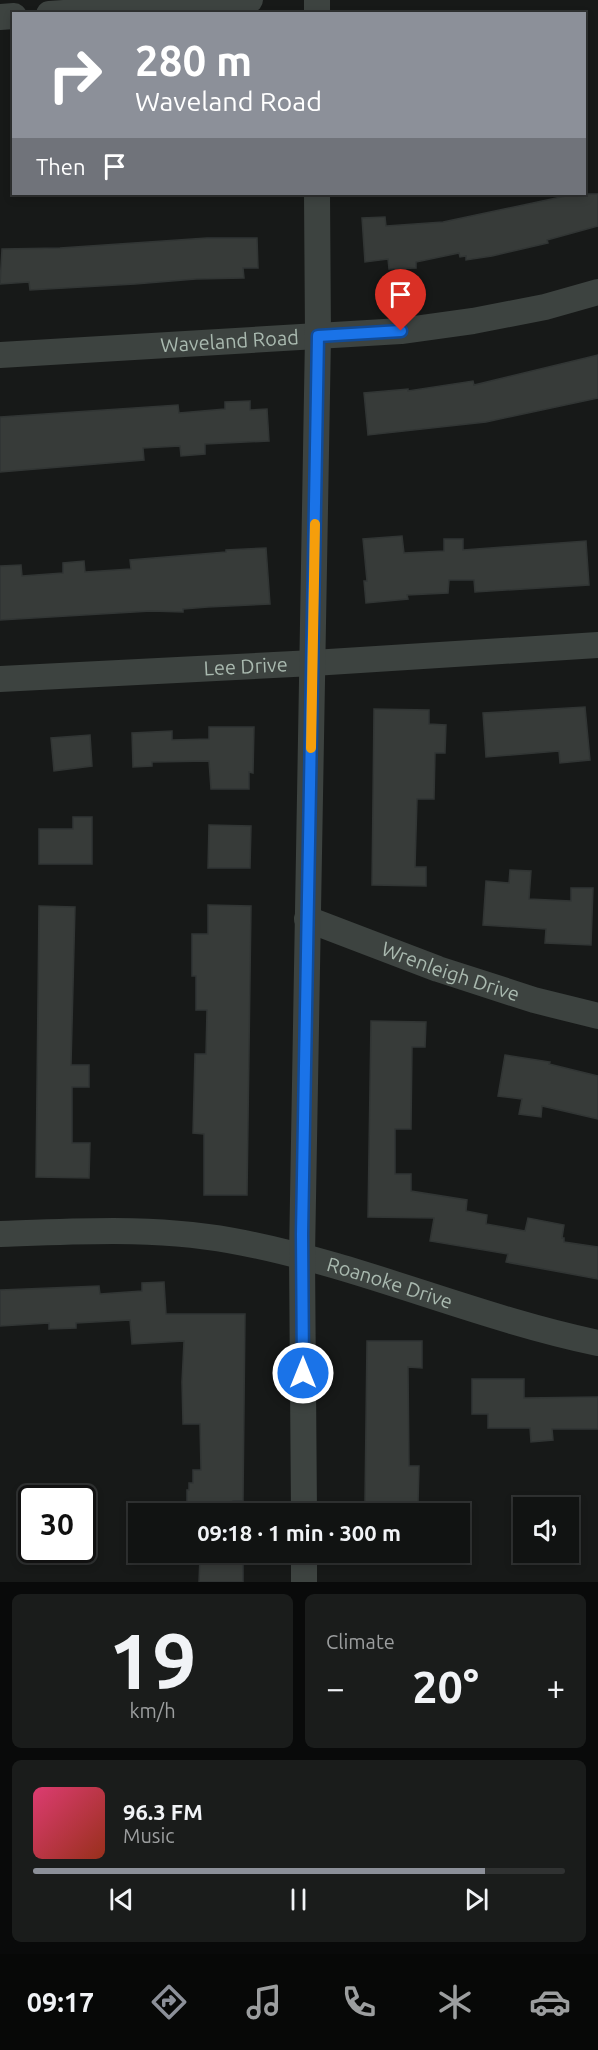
<!DOCTYPE html>
<meta charset="utf-8">
<style>
:root{--surface:#111312;--page:#1a1c1b;--text:#f1f3f6;--muted:#9c9e9f;--line:#303232;--accent:#8c9099}
body{margin:0;font-family:Ubuntu,sans-serif;background:var(--page);color:var(--text);height:100vh;display:flex;flex-direction:column;font-size:22px;white-space:nowrap}
*{box-sizing:border-box;margin:0}
p{font-size:20px;color:var(--muted)}
.icon{flex:none;width:33px;height:33px;fill:none;stroke:currentColor;stroke-width:2;stroke-linecap:round;stroke-linejoin:round}
.map{position:relative;height:1582px;overflow:hidden}
.sheet{display:flex;flex-direction:column;gap:12px;padding:12px;background:#090a0a;flex:1}
.sheet>*{flex:none}
.guide{position:absolute;left:12px;top:12px;width:574px;height:183px;border-radius:0px;box-shadow:0 3px 9px #0003,0 0 0 2px var(--line);background:#8c9099;color:#fff;overflow:hidden}
.controls{position:absolute;left:513px;top:1497px;display:grid;gap:12px}
.controls a{display:grid;place-items:center;width:66px;height:66px;border-radius:0px;background:var(--surface);box-shadow:0 3px 9px #0003,0 0 0 2px var(--line);font-size:30px}
.speed{position:absolute;left:18px;top:1485px;display:flex;gap:12px;font-size:30px;font-weight:700;text-align:center}
.speed>*{display:grid;place-content:center;width:78px;height:78px;border-radius:50%;background:var(--surface);box-shadow:0 3px 9px #0003,0 0 0 2px var(--line);line-height:1}
.speed .limit{border:3px solid #111;border-radius:9px;background:#fff;color:#111}
.pin{position:absolute;display:grid;place-items:center;width:51px;height:51px;color:#fff;margin:-62px -26px;border-radius:50% 50% 50% 0;rotate:-45deg;box-shadow:0 0 6px #0007}
.pin .icon{rotate:45deg}
.me{position:absolute;width:66px;margin:-33px;rotate:0deg;stroke-linejoin:round;filter:drop-shadow(0 0 4px #0008)}
.turn{display:flex;align-items:center;gap:21px;height:126px;padding:0 24px;font-size:27px}
.turn .icon{width:78px;height:78px;stroke-width:2.5}
.turn b{display:block;font-size:42px;line-height:51px}
.then{display:flex;align-items:center;height:57px;padding:0 24px;background:#0003;gap:12px;font-size:22px}
.big{font-size:45px;font-weight:700;line-height:1.1}
.sheet .widget{flex:1;display:flex;flex-direction:column;justify-content:center;gap:9px;min-width:0;padding:0 21px;border-radius:9px;background:var(--page)}
.sheet .dial{align-items:center;gap:0}
.dial b{font-size:78px;line-height:1}
.song{display:flex;align-items:center;gap:18px}
.cover{width:72px;height:72px;border-radius:9px;background:linear-gradient(135deg,hsl(340 70% 55%),hsl(10 70% 35%))}
.played{height:6px;border-radius:3px;background:linear-gradient(90deg,var(--accent) 85%,var(--line) 85%)}
.keys{display:flex;justify-content:space-around;direction:ltr}
.heat{display:flex;justify-content:space-between;align-items:center;font-size:33px;direction:ltr}
.sheet .tiles{flex:1;display:grid;gap:12px;grid-template-columns:1fr 1fr}
.widget:last-child{grid-column:span 2}
.trip{position:absolute;left:128px;top:1503px;width:342px;height:60px;border-radius:0px;background:var(--surface);box-shadow:0 3px 9px #0003,0 0 0 2px var(--line);font-weight:700;line-height:60px;text-align:center}
.dock{display:flex;height:96px;justify-content:space-around;align-items:center;background:#070807;color:var(--muted)}
.dock .icon{width:42px;height:42px}
.dock .selected{color:var(--accent)}
.dock b{font-size:27px;color:var(--text)}
.map>svg:first-child{display:block}
.building{fill:#373b39;stroke:#313534;stroke-width:1.5}
.lines{fill:none;stroke-linecap:round;stroke-linejoin:round}
.minor{stroke:#3d4340;stroke-width:26}
.route-casing{stroke:#114b97;stroke-width:15}
.route{stroke:#1a73e8;stroke-width:10}
.slow{stroke:#f59e0b;stroke-width:10}
.labels{text-anchor:middle;stroke-width:4.5;stroke-linejoin:round;paint-order:stroke}
.street-label{font-size:20px;fill:#a9b9af;stroke:#121413}
</style>
<div class="map">
<svg width="598" height="1582" viewBox="0 0 598 1582">
<rect width="100%" height="100%" fill="#171918"/>
<path class="building" d="M575 194H598V226L547 240 548 243 492 256 466 260V256L460 257 459 253 416 262V268L389 269 388 259 365 262 362 218 385 217 386 226 443 222Z
M207 238H257L258 268H243L244 278 196 279 135 284 30 290 29 282 0 284 2 249 60 248Z
M598 355V398L486 422 368 435 364 393 408 389V391L473 381 474 385Z
M250 401V410L267 409 269 441 205 444V454L181 456 180 446 143 448 144 460 0 472V417L178 405 179 413 225 409V402Z
M402 536 404 553 444 551V539H463V550L586 541 589 585 475 592 474 580H449L448 593 407 595 408 599 366 603 364 581H367L363 539Z
M266 548 270 604 208 607 183 609V612L151 611 0 620V566L21 565 22 576 63 573V563L84 561 85 572 131 569 130 560 226 552V550Z
M585 707 590 760 560 763 559 751 486 757 483 713Z
M374 709 429 710V724L446 725 445 753H435L434 799H417L415 867H426V886L372 885Z
M209 727H254L253 773 249 772V789H211L209 761 152 762V766L133 767 132 733 172 731V740L209 739Z
M90 735 92 766 54 771 51 738Z
M73 817H92V864H39V829H73Z
M209 825 251 826 250 868H208Z
M510 870 531 871 529 899 571 901V888H593L591 945 545 943 546 929 483 925 486 881 509 883Z
M208 905 251 906 247 1195H204V1134L193 1133 195 1054H206L207 1010H196V976H192V934H208Z
M39 906 75 907 71 1065H89V1087H72V1143H90L89 1178 36 1177Z
M371 1021 426 1022 425 1047H412L411 1129H395V1174H411V1191L467 1200 466 1211 487 1215 486 1224 525 1231 528 1218 564 1225 562 1238H564V1242L598 1247V1279L506 1262 508 1254 430 1241 434 1218 368 1217Z
M505 1055 550 1062 549 1064 598 1076V1119L542 1106 541 1117 519 1114 522 1099 498 1096Z
M164 1282 166 1314H245L243 1501H233L232 1512H187V1490H189V1483H193V1470H201L200 1424H183L182 1382 184 1341 132 1344 130 1320 76 1323V1328L49 1329V1323L0 1326V1290L99 1286 100 1294 142 1291V1283Z
M367 1341H422V1368L408 1367 409 1466H419L418 1503 365 1502Z
M472 1379H524V1398L598 1397V1429H552L553 1440 531 1442 530 1428H488V1414H472Z
M200 1557H243V1582H199Z"/>
<g class="lines">
<g class="minor">
<path d="M317 0V14"/>
<path d="M49 14 250 0"/>
<path d="M0 17 14 16"/>
<path id="s1" d="M0 355 401 331 473 321 545 307 598 292"/>
<path id="s2" d="M0 679 313 663 598 645"/>
<path id="s3" d="M307 919 438 969 534 1000 598 1016"/>
<path id="s4" d="M0 1234C81 1231 164 1226 244 1243 365 1267 478 1318 598 1343"/>
<path d="M304 1514 302 1256 318 336 317 194"/>
<path d="M304 1552V1582"/>
</g>
</g>
<g class="lines">
<defs>
<path id="route" d="M303 1373 302 1234 318 336 401 331"/>
</defs>
<use href="#route" class="route-casing"/>
<use href="#route" class="route"/>
<path class="slow" d="M311 748 315 524"/>
</g>
<g class="labels">
<g class="street-label">
<text dy="7" stroke="none"><textPath href="#s1" startOffset="230">Waveland Road</textPath></text>
<text dy="7" stroke="none"><textPath href="#s2" startOffset="246">Lee Drive</textPath></text>
<text dy="7" stroke="none"><textPath href="#s3" startOffset="153">Wrenleigh Drive</textPath></text>
<text dy="7" stroke="none"><textPath href="#s4" startOffset="396">Roanoke Drive</textPath></text>
</g>
</g>
</svg>
<div class="controls">
<a><svg class="icon" aria-label="sound" viewBox="0 0 24 24"><path d="M4 9h4l5-4v14l-5-4H4zM17 9q2 3 0 6"/></svg></a>
</div>
<div class="speed"><div class="limit">30</div></div>
<div class="pin" style="left:401px;top:331px;background:#d93025"><svg class="icon" aria-label="arrive" viewBox="0 0 24 24"><path d="M6 21V4h12l-3 4 3 4H6"/></svg></div>
<svg class="me" style="left:303px;top:1373px" viewBox="-20 -20 40 40"><circle r="17" fill="#1a73e8" stroke="#fff" stroke-width="3"/><path d="M0-11L8 9 0 5-8 9z" fill="#fff"/></svg>
<div class="trip">09:18 · 1 min · 300 m</div>
<div class="guide">
<div class="turn"><svg class="icon" aria-label="right" viewBox="0 0 24 24"><path d="M7 20v-9h11M14 6l5 5-5 5"/></svg><div><b>280 m</b>Waveland Road</div></div>
<div class="then">Then<svg class="icon" aria-label="arrive" viewBox="0 0 24 24"><path d="M6 21V4h12l-3 4 3 4H6"/></svg></div>
</div>
</div>
<section class="sheet">
<div class="tiles">
<div class="widget dial"><b>19</b><p>km/h</p></div>
<div class="widget"><p>Climate</p>
<div class="heat"><a>−</a><b class="big">20°</b><a>+</a></div>
</div>
<div class="widget">
<div class="song"><i class="cover"></i><div><b>96.3 FM</b><p>Music</p></div></div>
<div class="played"></div>
<div class="keys"><svg class="icon" aria-label="previous" viewBox="0 0 24 24"><path d="M18 5L8 12l10 7zM5 5v14"/></svg><svg class="icon" aria-label="pause" viewBox="0 0 24 24"><path d="M8 5v14M16 5v14"/></svg><svg class="icon" aria-label="next" viewBox="0 0 24 24"><path d="M6 5l10 7-10 7zM19 5v14"/></svg></div>
</div>
</div>
</section>
<nav class="dock">
<b>09:17</b>
<svg class="icon selected" aria-label="directions" viewBox="0 0 24 24"><path d="M12 3l9 9-9 9-9-9zM9 14v-3h6M13 9l2 2-2 2"/></svg>
<svg class="icon" aria-label="music" viewBox="0 0 24 24"><path d="M9 18V5l10-2v13"/><circle cx="6" cy="18" r="3"/><circle cx="16" cy="16" r="3"/></svg>
<svg class="icon" aria-label="phone" viewBox="0 0 24 24"><path d="M5 4h4l2 5-3 2q2 4 5 5l2-3 5 2v4C11 20 4 13 5 4z"/></svg>
<svg class="icon" aria-label="climate" viewBox="0 0 24 24"><path d="M12 3v18M4 7l16 10M4 17L20 7"/></svg>
<svg class="icon" aria-label="car" viewBox="0 0 24 24"><path d="M5 17H2v-5l4-1 3-4h7l3 4 3 1v5h-3M9 17h6M6 11h13"/><circle cx="7" cy="17" r="2"/><circle cx="17" cy="17" r="2"/></svg>
</nav>
